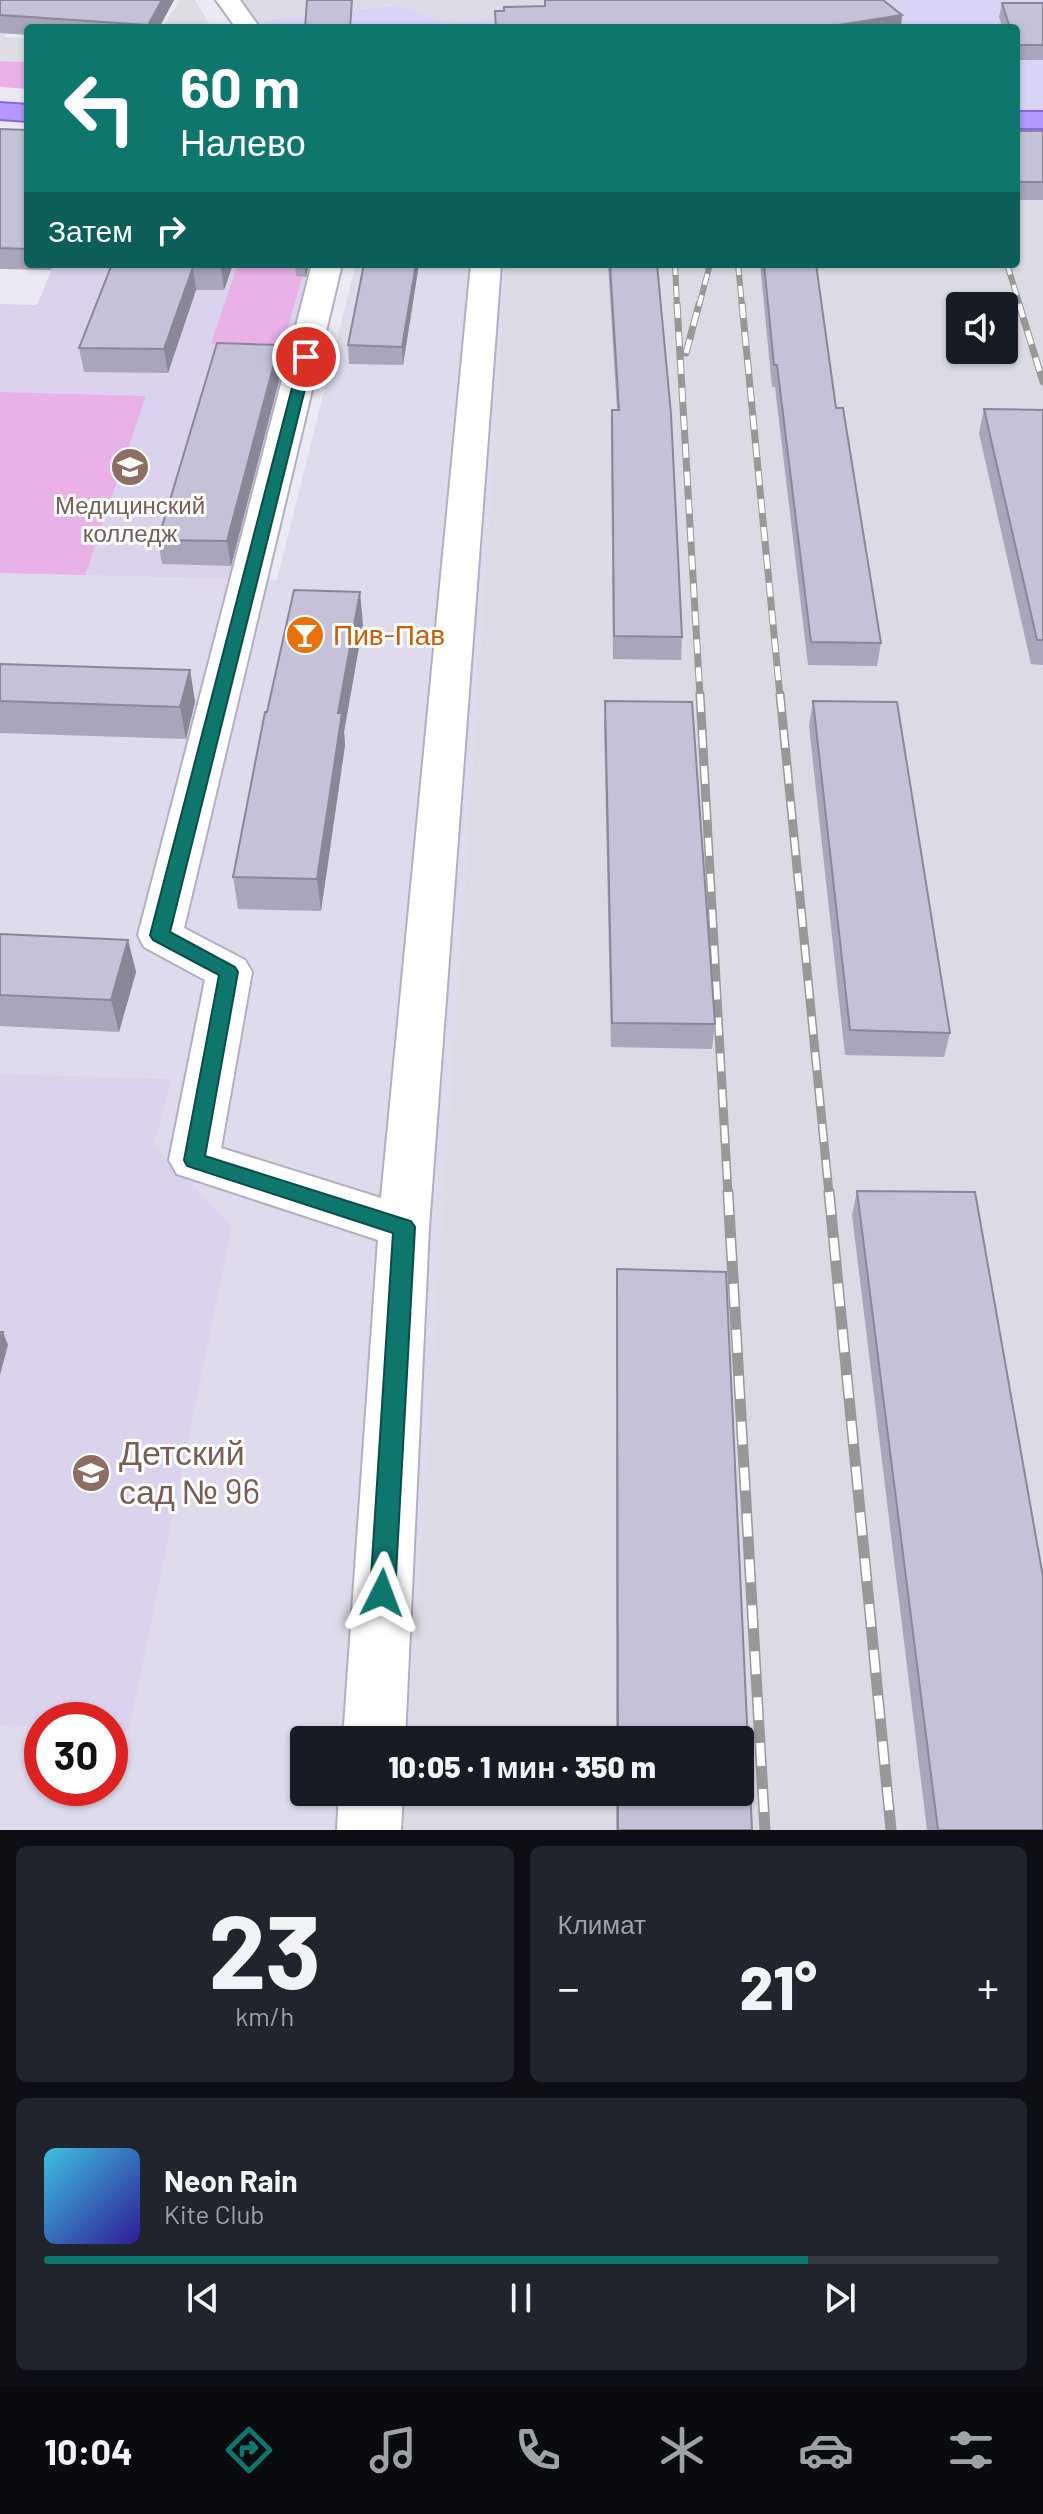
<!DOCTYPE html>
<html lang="ru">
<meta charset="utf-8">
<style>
:root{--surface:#171b24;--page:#20242c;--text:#f1f3f6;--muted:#9ea1a6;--line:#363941;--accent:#0f766e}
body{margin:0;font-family:Barlow,sans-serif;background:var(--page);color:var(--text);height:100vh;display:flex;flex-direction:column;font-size:30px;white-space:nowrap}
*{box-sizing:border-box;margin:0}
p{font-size:26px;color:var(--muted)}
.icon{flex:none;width:44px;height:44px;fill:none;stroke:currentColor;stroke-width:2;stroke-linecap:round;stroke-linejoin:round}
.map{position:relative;height:1830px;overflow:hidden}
.sheet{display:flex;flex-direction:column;gap:16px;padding:16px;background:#0d0f14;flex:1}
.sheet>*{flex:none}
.banner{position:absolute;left:24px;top:24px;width:996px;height:244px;border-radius:8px;box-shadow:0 2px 6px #0004;background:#0f766e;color:#fff;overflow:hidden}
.buttons{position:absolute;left:946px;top:292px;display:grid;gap:16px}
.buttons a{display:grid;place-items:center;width:72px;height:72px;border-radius:8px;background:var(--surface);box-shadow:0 2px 6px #0004;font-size:40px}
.speed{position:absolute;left:24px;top:1702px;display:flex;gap:16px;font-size:40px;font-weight:700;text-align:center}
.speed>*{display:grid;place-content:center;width:104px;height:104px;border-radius:50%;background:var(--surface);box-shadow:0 2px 6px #0004;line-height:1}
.speed .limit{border:12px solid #d22;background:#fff;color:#111}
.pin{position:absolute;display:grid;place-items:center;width:68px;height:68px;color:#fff;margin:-34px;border:4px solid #fff;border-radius:50%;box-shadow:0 2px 8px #0007}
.me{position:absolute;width:88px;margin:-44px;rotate:3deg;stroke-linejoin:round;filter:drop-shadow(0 0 6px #0008)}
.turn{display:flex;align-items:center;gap:28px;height:168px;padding:0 24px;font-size:36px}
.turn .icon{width:104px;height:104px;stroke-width:2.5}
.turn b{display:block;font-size:56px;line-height:68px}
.then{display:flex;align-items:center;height:76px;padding:0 24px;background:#0003;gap:16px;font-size:30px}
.big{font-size:60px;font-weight:800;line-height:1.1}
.sheet .tile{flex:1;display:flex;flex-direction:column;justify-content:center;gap:12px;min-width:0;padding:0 28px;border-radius:12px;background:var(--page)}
.sheet .dial{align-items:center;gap:0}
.dial b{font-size:104px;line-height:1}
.song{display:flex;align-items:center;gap:24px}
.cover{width:96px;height:96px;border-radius:12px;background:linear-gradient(135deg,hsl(190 70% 55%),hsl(250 70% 35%))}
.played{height:8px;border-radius:4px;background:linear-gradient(90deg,var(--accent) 80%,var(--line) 80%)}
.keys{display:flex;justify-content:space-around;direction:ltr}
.heat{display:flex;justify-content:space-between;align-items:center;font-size:44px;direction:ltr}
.sheet .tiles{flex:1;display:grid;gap:16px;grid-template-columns:1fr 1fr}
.tile:last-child{grid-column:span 2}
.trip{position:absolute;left:290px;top:1726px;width:464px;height:80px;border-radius:8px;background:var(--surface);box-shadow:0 2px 6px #0004;font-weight:800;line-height:80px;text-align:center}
.tab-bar{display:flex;height:128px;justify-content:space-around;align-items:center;background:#090b0e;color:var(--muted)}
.tab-bar .icon{width:56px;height:56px}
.tab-bar .current{color:var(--accent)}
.tab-bar b{font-size:36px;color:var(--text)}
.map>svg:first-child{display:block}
.residential{fill:#dfdbec;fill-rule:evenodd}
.commercial{fill:#d9d4f6}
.industrial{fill:#dcdae4;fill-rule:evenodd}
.education{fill:#dbd3ee}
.green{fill:#e9b1e7}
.parking{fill:#dedde3}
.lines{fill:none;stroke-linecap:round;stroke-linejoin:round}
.minor-casing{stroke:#b3aec3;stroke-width:4}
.major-casing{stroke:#8a66e5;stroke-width:4}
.minor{fill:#fff;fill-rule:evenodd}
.major{fill:#b697ff;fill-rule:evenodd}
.rail-far3-casing{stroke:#989898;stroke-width:6}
.rail-far2-casing{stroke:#989898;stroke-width:7}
.rail-far1-casing{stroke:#989898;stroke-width:9}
.rail-casing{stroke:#989898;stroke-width:11}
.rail-far3{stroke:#fff;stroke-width:4;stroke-dasharray:11;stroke-linecap:butt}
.rail-far2{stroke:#fff;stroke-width:5;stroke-dasharray:14;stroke-linecap:butt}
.rail-far1{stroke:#fff;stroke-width:6;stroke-dasharray:18;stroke-linecap:butt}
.rail{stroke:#fff;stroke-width:8;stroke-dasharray:23;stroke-linecap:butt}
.wall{fill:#a9a6bb}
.shaded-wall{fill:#8a8798}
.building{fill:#c5c1d9;stroke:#8a8798;stroke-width:2}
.route{fill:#0f766e;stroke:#0a4d48;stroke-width:2}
.labels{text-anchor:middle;stroke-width:6;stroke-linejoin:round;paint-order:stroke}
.far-education-label{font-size:24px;fill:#785e54;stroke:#fff}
.food-label{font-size:28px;fill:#c56008;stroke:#fff;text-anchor:start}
.near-education-label{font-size:34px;fill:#785e54;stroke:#fff;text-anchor:start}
</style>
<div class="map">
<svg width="1043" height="1830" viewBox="0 0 1043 1830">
<rect width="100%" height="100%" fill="#ece9f4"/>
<path class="residential" d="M356 264H537L473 1740H304V1792H471L469 1830H0V573L277 580ZM42 1720H110V1788H42Z"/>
<path class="commercial" d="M722 0H1043V112L1016 111V28H726Z
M396 5 448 22 657 17 659 28H260L254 21Z"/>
<path class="industrial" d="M238 0H701L657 17 447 22 395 5 254 21Z
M1016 148H1043V1830H402L405 1792H740V1740H408L506 264H1016ZM960 306H1004V350H960Z"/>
<path class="education" d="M54 264H313L230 579 0 573V304L37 305Z
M0 1074 172 1079 154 1145 232 1226 129 1731 110 1730V1720H42V1727L0 1725Z"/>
<path class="green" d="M0 61 28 62V89L0 87Z
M238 264H306L282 347 211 344Z
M0 392 146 396 85 575 0 573Z"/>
<path class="parking" d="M180 0H195L212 28H161Z
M0 32 7 33 4 37 28 38V62L0 60Z"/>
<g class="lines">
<defs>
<path id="minor" d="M216 0H240L260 28H236Z
M312 264H342L184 928 245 960 252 972 221 1148 381 1198 471 264H501L429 1227 405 1740H343L378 1240 177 1174 169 1160 205 980 144 947 138 935Z
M339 1792H403L401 1830H337Z"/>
<path id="major" d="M0 103 28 105V121L0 119Z
M1016 112H1043V128H1016Z"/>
</defs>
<use href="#minor" class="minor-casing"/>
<use href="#major" class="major-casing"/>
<use href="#minor" class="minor"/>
<use href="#major" class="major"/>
<defs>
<path id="rail-far3" d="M675 264 677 306
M738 264 742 306
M1007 264 1020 306
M699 306 710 264"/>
<path id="rail-far2" d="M677 304 700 696
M742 304 780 696
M1019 304 1043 382
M686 353 699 304"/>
<path id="rail-far1" d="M700 694 728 1194
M780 694 829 1194"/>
<path id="rail" d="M728 1192 765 1830
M829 1192 891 1830"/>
</defs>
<use href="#rail-far3" class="rail-far3-casing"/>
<use href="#rail-far2" class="rail-far2-casing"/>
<use href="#rail-far1" class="rail-far1-casing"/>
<use href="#rail" class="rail-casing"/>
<use href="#rail-far3" class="rail-far3"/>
<use href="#rail-far2" class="rail-far2"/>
<use href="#rail-far1" class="rail-far1"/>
<use href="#rail" class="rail"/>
</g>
<path class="wall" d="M0 0H174L159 28H28V35L0 33Z
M1002 3H1043V60H1016V28H1003L999 17Z
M0 129 28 130V264H54L51 270 0 269Z
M1016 131H1043V200H1016Z
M112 264H233L224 290H196L168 373 84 372 79 348Z
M295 264H309L306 277 296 276Z
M419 264 403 365 349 364 348 345Z
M608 264H657L682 637 681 660 613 659 611 432 612 410H617Z
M760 264H816L836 408 881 643 877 666 808 665 775 387H772Z
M282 369 231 566 162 564 158 540Z
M984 409 1043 410V665L1031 664 979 433Z
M363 624 344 732 345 745 321 911 238 909 233 877 267 712Z
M0 664 190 670 195 702 186 739 0 733Z
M605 701 715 1024 712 1049 611 1047 604 726Z
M813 701 950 1033 944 1057 845 1055 809 726Z
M0 934 128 940 136 972 119 1032 0 1026Z
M857 1191 1043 1830H927L852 1215Z
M617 1269 726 1272 752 1830H616V1792H740V1740H616V1292Z"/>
<path class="shaded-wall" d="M162 0H174L159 28H149L148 25Z
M902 15 901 28H838V25Z
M222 264H233L224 290 221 267Z
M304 264H309L306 277Z
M416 264H419L403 365 402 347Z
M193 267 196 290 168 373 164 349Z
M279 345 282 369 231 566 227 541Z
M360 592 363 624 344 732 345 745 321 911 317 879 338 713Z
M190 670 195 702 186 739 180 707Z
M128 940 136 972 119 1032 111 1000Z
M3 1332 8 1345 0 1375V1344Z"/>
<path class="building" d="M0 0H162L148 25 0 15Z
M307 0H352L350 28H305Z
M545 0H883L902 15 838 25 839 28H496L495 11H504V7L545 6Z
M1002 3H1043V45H1016V28H1010Z
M0 129 28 130V249L0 248Z
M1016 131H1043V182H1016Z
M112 264H222L221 267H193L164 349 79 348Z
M364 264H416L402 347 348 345Z
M610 264H657L671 414 682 637 614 636 612 410H619Z
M764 264H816L836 408H843L881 643 811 642 777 365H774Z
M217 343 279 345 227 541 158 540Z
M984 409 1043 410V640H1037Z
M294 590 360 592 338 713H342L317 879 233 877 265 712H267Z
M0 664 190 670 180 707 0 701Z
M605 701 692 702 715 1024 612 1023Z
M813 701 897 702 950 1033 850 1030Z
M0 934 128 940 111 1000 0 995Z
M857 1191 975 1192 1043 1577V1830H938Z
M617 1269 726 1272 752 1830H618V1792H740V1740H618Z
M0 1332H3L0 1344Z"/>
<path class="route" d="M306 353 313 357 170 932 235 967 238 972 205 1156 404 1219 411 1221 415 1227 395 1593 391 1601 382 1604 374 1601 370 1593 393 1233 187 1166 184 1160 219 975 153 940 150 935 300 357Z"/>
<defs>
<symbol id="university-disc" viewBox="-11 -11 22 22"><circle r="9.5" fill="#8d6e63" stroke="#fff"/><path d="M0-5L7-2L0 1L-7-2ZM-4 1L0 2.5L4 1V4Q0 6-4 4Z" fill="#fff"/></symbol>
<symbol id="bar-disc" viewBox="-11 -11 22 22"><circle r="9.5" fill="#e8710a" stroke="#fff"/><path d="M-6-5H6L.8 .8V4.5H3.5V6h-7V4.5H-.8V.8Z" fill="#fff"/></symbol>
<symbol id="school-disc" viewBox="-11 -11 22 22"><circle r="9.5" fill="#8d6e63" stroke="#fff"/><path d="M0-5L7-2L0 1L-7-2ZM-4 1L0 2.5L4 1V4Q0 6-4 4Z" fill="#fff"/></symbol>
</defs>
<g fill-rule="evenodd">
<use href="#university-disc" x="108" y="445" width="44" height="44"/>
<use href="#bar-disc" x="283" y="613" width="44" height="44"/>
<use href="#school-disc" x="69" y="1451" width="44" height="44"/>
</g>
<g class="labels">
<g class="far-education-label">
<text x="130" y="514">Медицинский<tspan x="130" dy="28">колледж</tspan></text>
</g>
<g class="food-label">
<text x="333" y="645">Пив-Пав</text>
</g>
<g class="near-education-label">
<text x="119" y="1465">Детский<tspan x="119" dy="39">сад № 96</tspan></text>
</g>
</g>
</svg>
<div class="buttons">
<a><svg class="icon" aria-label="sound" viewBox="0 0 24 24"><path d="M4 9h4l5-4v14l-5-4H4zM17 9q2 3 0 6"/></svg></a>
</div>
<div class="speed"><div class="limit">30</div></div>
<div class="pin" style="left:306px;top:357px;background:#d93025"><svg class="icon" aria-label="arrive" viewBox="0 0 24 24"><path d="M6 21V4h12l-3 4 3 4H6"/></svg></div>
<svg class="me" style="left:382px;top:1593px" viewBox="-20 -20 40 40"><path d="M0-17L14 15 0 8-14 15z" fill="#0f766e" stroke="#fff" stroke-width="4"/></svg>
<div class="trip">10:05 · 1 мин · 350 m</div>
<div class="banner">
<div class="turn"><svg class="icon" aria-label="left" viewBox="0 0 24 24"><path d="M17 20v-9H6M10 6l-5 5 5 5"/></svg><div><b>60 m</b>Налево</div></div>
<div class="then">Затем<svg class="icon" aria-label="right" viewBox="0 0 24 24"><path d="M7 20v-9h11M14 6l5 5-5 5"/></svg></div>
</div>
</div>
<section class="sheet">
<div class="tiles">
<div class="tile dial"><b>23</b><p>km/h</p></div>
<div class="tile"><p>Климат</p>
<div class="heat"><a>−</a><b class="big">21°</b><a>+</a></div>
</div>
<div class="tile">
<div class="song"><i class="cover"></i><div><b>Neon Rain</b><p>Kite Club</p></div></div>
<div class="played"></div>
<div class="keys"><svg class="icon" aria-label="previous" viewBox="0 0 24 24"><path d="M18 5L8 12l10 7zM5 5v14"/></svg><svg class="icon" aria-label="pause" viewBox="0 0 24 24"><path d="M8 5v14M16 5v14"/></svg><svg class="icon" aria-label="next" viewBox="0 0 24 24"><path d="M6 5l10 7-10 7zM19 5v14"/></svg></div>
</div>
</div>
</section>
<nav class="tab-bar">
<b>10:04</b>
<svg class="icon current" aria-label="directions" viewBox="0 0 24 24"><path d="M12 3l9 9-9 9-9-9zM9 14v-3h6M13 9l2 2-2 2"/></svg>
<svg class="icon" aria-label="music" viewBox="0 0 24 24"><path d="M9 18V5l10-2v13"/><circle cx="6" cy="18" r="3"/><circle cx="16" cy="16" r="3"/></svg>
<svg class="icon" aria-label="phone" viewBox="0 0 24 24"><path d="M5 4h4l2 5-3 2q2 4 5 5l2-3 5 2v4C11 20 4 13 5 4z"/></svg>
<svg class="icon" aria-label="climate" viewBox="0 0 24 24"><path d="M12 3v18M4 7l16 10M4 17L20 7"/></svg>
<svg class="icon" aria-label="car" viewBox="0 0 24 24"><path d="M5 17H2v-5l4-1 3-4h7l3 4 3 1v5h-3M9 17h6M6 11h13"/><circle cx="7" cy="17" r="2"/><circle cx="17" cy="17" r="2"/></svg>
<svg class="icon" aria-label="filters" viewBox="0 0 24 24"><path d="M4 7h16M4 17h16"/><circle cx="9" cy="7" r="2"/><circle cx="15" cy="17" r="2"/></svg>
</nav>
